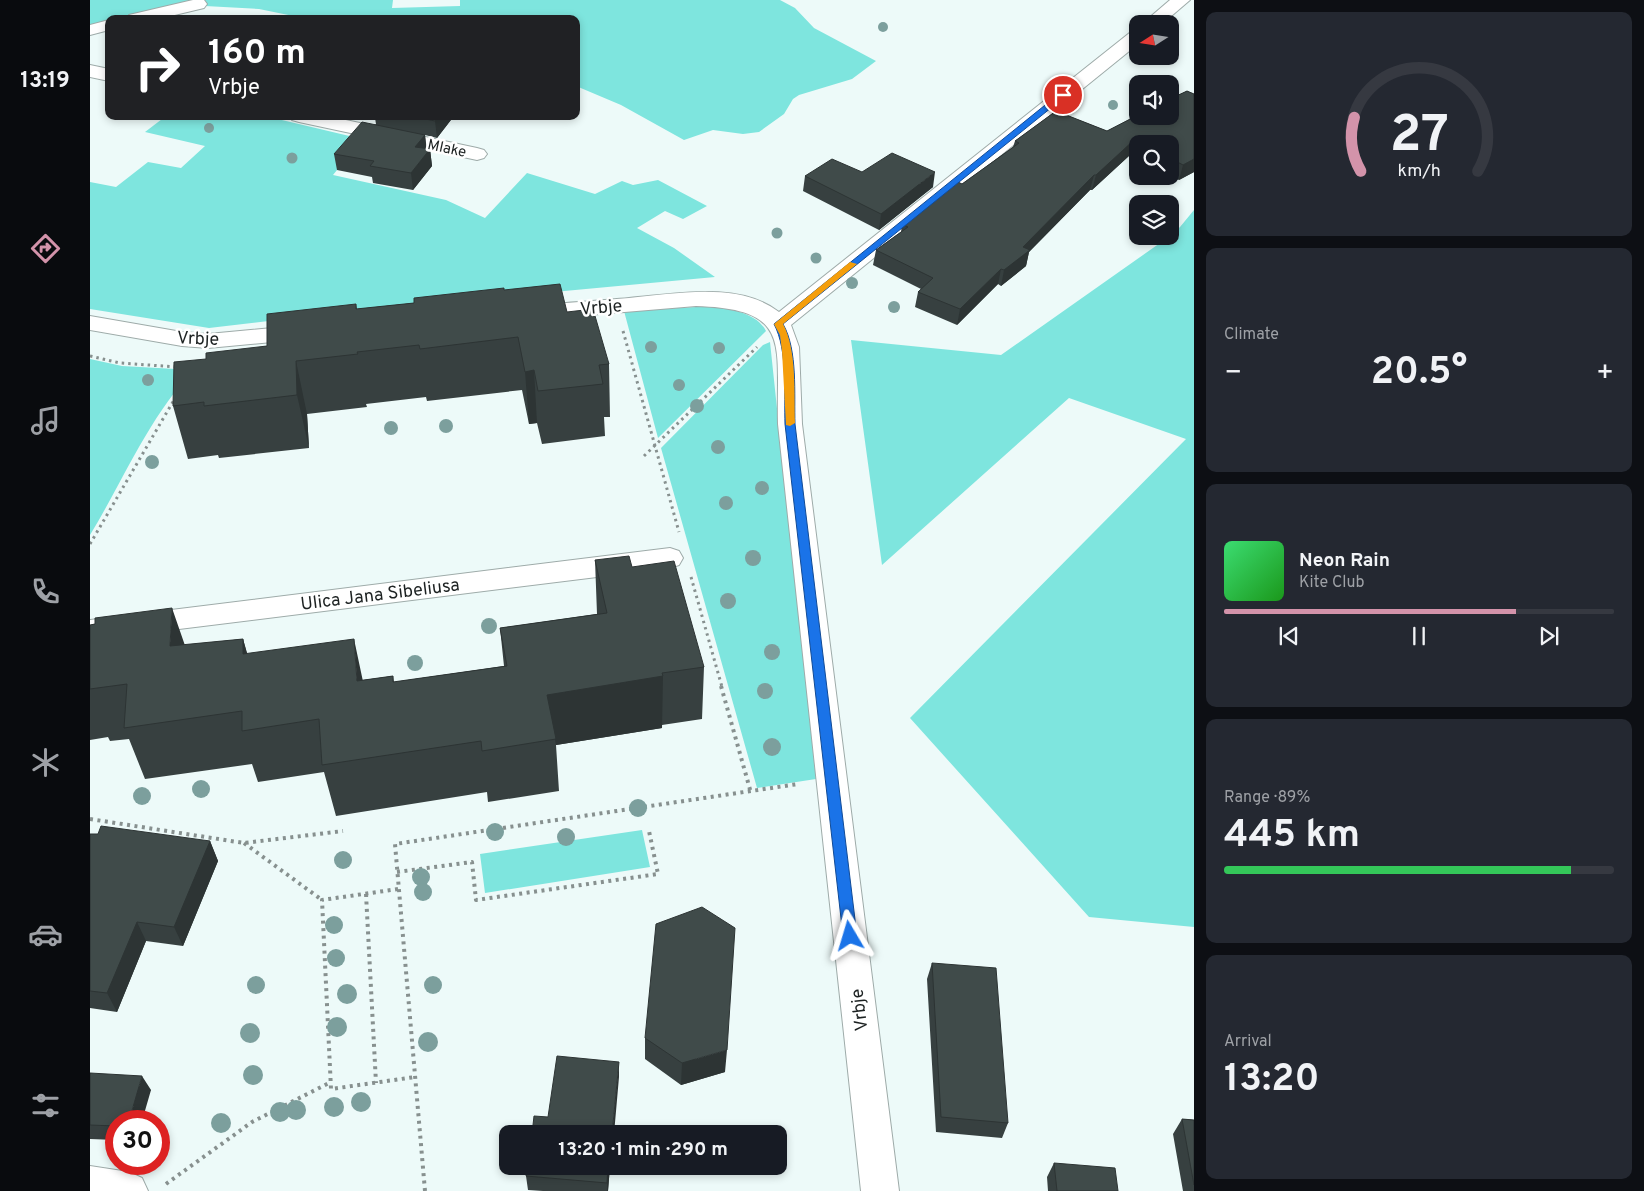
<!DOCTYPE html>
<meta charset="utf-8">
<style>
:root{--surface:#171b24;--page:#242831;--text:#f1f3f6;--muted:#9ea1a6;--line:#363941;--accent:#d393aa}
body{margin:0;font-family:Overpass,sans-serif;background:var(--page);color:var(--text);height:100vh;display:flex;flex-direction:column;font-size:19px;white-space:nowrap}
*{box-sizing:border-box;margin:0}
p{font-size:16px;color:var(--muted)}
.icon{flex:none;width:28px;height:28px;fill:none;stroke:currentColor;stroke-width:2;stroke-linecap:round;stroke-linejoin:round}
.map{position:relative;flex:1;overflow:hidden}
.side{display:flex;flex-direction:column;gap:12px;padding:12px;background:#0d0f14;width:450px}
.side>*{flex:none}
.hud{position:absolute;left:15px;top:15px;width:475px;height:105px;border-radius:10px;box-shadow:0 2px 8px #0003;background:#202124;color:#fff;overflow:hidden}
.needle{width:32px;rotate:258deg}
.buttons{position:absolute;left:1039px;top:15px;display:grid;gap:10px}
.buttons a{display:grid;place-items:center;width:50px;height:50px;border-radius:10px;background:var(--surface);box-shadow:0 2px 8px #0003;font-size:25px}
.speed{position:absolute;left:15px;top:1110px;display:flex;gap:10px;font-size:25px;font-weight:700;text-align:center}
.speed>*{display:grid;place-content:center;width:65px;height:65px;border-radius:50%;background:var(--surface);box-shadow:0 2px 8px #0003;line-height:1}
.speed .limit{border:8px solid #d22;background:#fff;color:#111}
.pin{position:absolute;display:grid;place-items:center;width:42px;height:42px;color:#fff;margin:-21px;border:2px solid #fff;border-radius:50%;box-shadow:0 1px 5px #0007}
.me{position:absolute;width:55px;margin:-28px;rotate:353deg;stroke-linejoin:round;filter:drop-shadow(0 0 4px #0008)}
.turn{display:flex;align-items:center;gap:18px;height:105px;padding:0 20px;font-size:22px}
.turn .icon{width:65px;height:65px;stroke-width:2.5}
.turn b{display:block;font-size:35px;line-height:42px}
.big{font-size:38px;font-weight:700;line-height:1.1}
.side .card{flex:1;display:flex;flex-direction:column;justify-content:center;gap:8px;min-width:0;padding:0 18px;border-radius:10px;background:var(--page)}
.side .dial{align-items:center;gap:0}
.dial svg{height:130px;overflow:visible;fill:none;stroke:var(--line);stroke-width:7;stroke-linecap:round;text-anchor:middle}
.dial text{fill:var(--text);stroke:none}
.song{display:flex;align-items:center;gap:15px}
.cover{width:60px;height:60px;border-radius:8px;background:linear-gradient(135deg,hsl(140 70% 55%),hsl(120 70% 35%))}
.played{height:5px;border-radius:2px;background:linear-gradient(90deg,var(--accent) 75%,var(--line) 75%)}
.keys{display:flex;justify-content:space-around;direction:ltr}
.heat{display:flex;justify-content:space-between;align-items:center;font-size:28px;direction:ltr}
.charge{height:8px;border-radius:4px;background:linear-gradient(90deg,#34c759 89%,var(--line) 0)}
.trip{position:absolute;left:409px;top:1125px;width:288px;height:50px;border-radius:10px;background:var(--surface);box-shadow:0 2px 8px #0003;font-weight:700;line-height:50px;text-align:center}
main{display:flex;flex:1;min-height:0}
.menu{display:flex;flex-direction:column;width:90px;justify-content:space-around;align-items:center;background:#090b0e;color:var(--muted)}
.menu .icon{width:35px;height:35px}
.menu .active{color:var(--accent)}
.menu b{font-size:22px;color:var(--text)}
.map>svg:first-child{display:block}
.green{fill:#7ee5de}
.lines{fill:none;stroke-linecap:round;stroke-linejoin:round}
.minor-casing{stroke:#9eaba9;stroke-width:2}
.path-far1{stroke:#87908f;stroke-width:3;stroke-dasharray:2.5 4;stroke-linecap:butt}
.path{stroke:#87908f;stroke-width:4;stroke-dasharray:3 4.5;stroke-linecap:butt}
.minor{fill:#fff;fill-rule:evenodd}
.tree{fill:#7c9f9d}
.wall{fill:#374040}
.shaded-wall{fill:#2d3434}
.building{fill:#404b4a;stroke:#2d3434}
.route{fill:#1a73e8;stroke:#114b97}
.slow{fill:#f59e0b}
.labels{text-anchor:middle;stroke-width:5;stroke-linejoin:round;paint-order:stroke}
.far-street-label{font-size:15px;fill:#1d2222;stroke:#fff}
.street-label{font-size:18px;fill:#1d2222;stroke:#fff}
</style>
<main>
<nav class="menu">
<b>13:19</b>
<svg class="icon active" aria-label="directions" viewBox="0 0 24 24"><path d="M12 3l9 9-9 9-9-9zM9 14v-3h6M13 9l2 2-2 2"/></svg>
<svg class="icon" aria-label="music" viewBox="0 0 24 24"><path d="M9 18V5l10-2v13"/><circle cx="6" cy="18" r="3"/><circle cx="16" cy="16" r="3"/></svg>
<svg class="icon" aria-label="phone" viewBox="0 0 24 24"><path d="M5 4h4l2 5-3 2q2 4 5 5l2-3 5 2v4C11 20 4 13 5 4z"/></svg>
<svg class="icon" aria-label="climate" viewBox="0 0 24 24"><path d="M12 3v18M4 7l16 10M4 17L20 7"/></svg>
<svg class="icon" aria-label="car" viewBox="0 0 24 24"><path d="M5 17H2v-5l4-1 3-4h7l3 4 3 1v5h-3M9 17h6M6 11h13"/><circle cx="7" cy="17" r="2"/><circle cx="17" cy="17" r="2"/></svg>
<svg class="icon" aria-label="filters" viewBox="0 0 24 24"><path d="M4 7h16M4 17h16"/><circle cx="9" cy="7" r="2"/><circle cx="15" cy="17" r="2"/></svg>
</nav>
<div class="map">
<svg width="1104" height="1191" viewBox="0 0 1104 1191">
<rect width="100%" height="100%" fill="#edfaf9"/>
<path class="green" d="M0 0H109L36 19H19V23L0 28Z
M112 0H303L302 8 370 6V0H690L705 8 724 28 786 61 762 79 709 95 703 99 694 114 669 132 653 134 623 130 594 140 531 105 486 86V19H218L169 9 115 6 96 10Z
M76 116H175L272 139 243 175 356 200 395 218 437 173 505 194 532 181 543 185 568 180 617 206 593 219 575 211 547 228 584 248 625 277 271 310 119 328 0 309V182L26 187 58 162 91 168 115 146 55 132Z
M1104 210V927L999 917 820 718 1096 439 979 398 792 565 761 340 911 355 1080 236 1090 227Z
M624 306C642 310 667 313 676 331L568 438 534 311Z
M680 342 726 779 667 788 571 448 673 345Z
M0 359 32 366 104 370C60 415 33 481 0 535Z
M552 830 560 867 395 893 390 854Z"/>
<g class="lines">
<defs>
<path id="minor" d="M103 0H114L117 4 114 8 68 19H36L39 15Z
M1080 0H1100L1072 24H1052Z
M19 20V30L0 35V25Z
M1048 30V44L701 325 709 347 712 424 809 1191H771L688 424C686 344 703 309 606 306L439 320 431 318 428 313 431 308 439 306C472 303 506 301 539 298 586 294 649 281 689 312L1042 31Z
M0 65 19 69V81L0 77Z
M200 116H237L387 148 394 150 397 154 394 158 387 160 209 122 202 120Z
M0 316 92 332 118 334 214 325 222 327 225 332 222 337 214 339 118 348 92 346 0 330Z
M580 548 589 551 593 558 589 565 580 568 0 640V620Z
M0 1166 39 1172 52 1178 58 1191H0Z"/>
</defs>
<use href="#minor" class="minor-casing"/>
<path class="path-far1" d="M533 331 589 532
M0 356 30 363 87 367
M554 456 667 347
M0 544 84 400
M601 577 632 687"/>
<path class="path" d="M631 686 661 793
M0 819 154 843 253 831
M154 843 232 900
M307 872 382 862 386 900 568 874 559 831
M308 889 232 900 241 1089 325 1077
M276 894 286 1083
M76 1184 162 1122 241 1082
M335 1191 305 844 708 784"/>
<use href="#minor" class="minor"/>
</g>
<g class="tree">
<circle cx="793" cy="27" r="5"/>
<circle cx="1023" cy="105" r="5"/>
<circle cx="119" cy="128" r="5"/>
<circle cx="202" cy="158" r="5.5"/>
<circle cx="687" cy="233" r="5.5"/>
<circle cx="726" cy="258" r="5.5"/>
<circle cx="762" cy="283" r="6"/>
<circle cx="804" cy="307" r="6"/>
<circle cx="561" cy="347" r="6"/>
<circle cx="629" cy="348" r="6"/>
<circle cx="58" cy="380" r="6"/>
<circle cx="589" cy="385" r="6"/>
<circle cx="607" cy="406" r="7"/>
<circle cx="356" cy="426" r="7"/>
<circle cx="301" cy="428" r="7"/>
<circle cx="628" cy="447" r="7"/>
<circle cx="62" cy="462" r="7"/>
<circle cx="672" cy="488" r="7"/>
<circle cx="636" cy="503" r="7"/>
<circle cx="663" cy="558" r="8"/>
<circle cx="638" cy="601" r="8"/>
<circle cx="399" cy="626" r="8"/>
<circle cx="682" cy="652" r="8"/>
<circle cx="325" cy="663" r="8"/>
<circle cx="675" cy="691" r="8"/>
<circle cx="682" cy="747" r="9"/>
<circle cx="111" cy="789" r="9"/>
<circle cx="52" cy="796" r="9"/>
<circle cx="548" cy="808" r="9"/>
<circle cx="405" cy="832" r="9"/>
<circle cx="476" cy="837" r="9"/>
<circle cx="253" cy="860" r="9"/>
<circle cx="331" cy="877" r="9"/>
<circle cx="333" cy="892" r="9"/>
<circle cx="244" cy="925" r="9"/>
<circle cx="246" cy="958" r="9"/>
<circle cx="166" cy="985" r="9"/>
<circle cx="343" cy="985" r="9"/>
<circle cx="257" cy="994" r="10"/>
<circle cx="247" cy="1027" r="10"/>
<circle cx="160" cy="1033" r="10"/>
<circle cx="338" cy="1042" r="10"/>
<circle cx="163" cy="1075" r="10"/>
<circle cx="271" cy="1102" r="10"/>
<circle cx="244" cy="1107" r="10"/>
<circle cx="206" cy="1110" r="10"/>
<circle cx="190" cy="1112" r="10"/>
<circle cx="131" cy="1123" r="10"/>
</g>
<path class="wall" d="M1097 91 1104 94V172L1089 180 1080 176V144H1048V159L1040 155 1002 190H1000L939 252 936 266 911 286 908 284 867 325 825 307 828 292 831 289 783 265 786 250 811 232 812 224 866 181 872 184 923 147 925 141 966 111 1017 131 1048 115V116H1080V99Z
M276 116H364L347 138 335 135 336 149H340L342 166 323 190 283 183 282 177 247 170 244 154 286 124 285 118 276 117Z
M772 172 843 187 789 230 713 191 715 176Z
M414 290 477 312 519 364 520 417H514L515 436 452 444 447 423 439 424 432 390 337 401 336 397 276 404 277 407 217 414 219 448 129 458 128 455 98 459 83 406 116 359 177 346 266 304 267 309 324 303Z
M505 560 542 567 614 667 612 719 572 725V728L466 745 469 791 398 802 397 792 246 816 234 772 168 782 162 764 55 779 39 739 20 741 18 737 0 740V625L5 624 94 645 153 639 157 654 273 680 303 676 304 682 414 666 410 628 507 614Z
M0 834 120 841 128 861 93 946 56 941 27 1012 0 1008Z
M842 963 918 1123 912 1138 846 1132 837 979Z
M555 1038 635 1072 591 1085 555 1059Z
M0 1073 61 1090 26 1121V1140L0 1139Z
M1092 1119 1104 1120V1191H1093L1083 1134Z
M964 1163 1028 1191H958L957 1177Z
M438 1166H520L518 1191H453L438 1190 436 1176Z"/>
<path class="shaded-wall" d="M349 116H364L347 138 345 121Z
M335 135 337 151 325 147Z
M1044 140 1040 155 1002 190 1006 175Z
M340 149 342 166 323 190 321 173Z
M1104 159V172L1089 180 1093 165Z
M845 172 843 187 789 230 791 214Z
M1004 175 1000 190 939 252 936 266 911 286 914 270 933 247Z
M911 269 908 284 867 325 870 309Z
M206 361 217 414 219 448 207 395Z
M444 370 447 423 439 424 435 372Z
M82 608 100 660 80 646Z
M153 639 168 691 153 654Z
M264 639 275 691 267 681Z
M573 676 572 728 466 745 457 695Z
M120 841 128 861 93 946 84 927Z
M47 922 56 941 27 1012 17 993Z
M637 1050 635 1072 591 1085 592 1063Z
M529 1062V1077L524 1134H522Z
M52 1076 61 1090 52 1121H39Z
M518 1166H520L518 1191H517V1183Z"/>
<path class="building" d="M1097 91 1104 94V159L1093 165 1080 158V144H1052L1044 140 1006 175H1004L933 247 940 250 914 270 911 269 870 309 828 292 843 278 786 250 818 227 812 224 866 181 872 184 929 143 925 141 966 111 1017 131 1048 115V116H1080V99Z
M322 116H349L345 121Z
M272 122 335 135 325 147 340 149 321 173 280 166 284 161 244 154Z
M802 153 845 172 791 214 715 176 742 159 772 172Z
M470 284 477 312 503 309 519 364 509 365 513 384 448 391 444 370 435 372 428 337 330 349 329 345 267 352 268 354 206 361 207 395 114 406V402L83 406 84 362 116 359V353L177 346V314L266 304V309L324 303V298L414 288V290Z
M539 556 542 567 584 561 614 667 572 673 573 676 457 695 466 739 392 751 391 741 232 765 229 719 152 731V711L34 728 37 684 0 689V625L5 624V618L82 608 80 646 153 639V654L264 639 267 681 303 676V682L417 666 410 628 517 613 505 560Z
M11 826 120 841 84 927 47 922 17 993 0 991V834H8Z
M612 907 645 928 637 1050 592 1063 555 1038 566 924Z
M842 963 906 968 918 1123 851 1117Z
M467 1056 529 1062 522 1134H442L444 1116 458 1117Z
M0 1073 52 1076 39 1121H26V1126L0 1125Z
M1092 1119 1104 1120V1185Z
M964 1163 1025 1168 1028 1191H967Z
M438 1166H518L517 1183 436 1176Z"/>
<path class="route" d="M970 93 977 95 693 324C708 350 704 395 705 424L767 936 765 940 760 942 755 940 753 936 695 424C694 394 698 350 684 324Z"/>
<path class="slow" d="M760 262 767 264 693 324C707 350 704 393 705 423L700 426 696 425 692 351 690 335 684 324Z"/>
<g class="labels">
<g class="far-street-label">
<text transform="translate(357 148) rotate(12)" y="5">Mlake</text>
</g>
<g class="street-label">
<text transform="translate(511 307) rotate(-5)" y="6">Vrbje</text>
<text transform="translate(108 338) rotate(2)" y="6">Vrbje</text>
<text transform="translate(290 594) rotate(-7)" y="6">Ulica Jana Sibeliusa</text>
<text transform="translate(769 1010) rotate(-97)" y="6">Vrbje</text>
</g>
</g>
</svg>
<div class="buttons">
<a><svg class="needle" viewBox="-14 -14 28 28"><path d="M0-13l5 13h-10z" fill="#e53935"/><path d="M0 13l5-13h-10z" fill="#9ea1a6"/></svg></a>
<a><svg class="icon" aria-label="sound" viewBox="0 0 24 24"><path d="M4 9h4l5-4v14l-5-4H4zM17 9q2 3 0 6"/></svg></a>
<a><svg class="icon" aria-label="search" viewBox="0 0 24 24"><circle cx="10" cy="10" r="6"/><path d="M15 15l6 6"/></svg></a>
<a><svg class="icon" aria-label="layers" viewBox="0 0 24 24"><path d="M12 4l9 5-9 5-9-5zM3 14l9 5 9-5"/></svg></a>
</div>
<div class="speed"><div class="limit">30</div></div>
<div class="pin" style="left:973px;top:95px;background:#d93025"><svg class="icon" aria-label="arrive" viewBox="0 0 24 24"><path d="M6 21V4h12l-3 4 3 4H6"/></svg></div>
<svg class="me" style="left:760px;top:936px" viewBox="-20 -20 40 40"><path d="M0-17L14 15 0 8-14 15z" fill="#1a73e8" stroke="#fff" stroke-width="4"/></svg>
<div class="trip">13:20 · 1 min · 290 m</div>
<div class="hud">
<div class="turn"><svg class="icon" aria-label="right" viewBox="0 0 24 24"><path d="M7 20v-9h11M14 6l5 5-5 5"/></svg><div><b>160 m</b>Vrbje</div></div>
</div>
</div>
<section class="side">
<div class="card dial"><svg viewBox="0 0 100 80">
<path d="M14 69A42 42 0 1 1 86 69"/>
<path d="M14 69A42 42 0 0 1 10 36" stroke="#d393aa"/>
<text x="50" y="56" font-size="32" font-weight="700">27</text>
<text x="50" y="72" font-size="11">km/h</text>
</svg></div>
<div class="card"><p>Climate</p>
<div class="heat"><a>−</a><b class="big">20.5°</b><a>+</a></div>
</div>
<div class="card">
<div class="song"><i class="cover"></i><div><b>Neon Rain</b><p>Kite Club</p></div></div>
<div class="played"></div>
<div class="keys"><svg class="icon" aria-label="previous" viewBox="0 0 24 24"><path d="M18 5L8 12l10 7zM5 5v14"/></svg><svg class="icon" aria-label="pause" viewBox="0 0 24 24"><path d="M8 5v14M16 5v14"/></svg><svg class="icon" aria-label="next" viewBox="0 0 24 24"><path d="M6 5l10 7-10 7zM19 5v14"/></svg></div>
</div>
<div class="card"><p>Range · 89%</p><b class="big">445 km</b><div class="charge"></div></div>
<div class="card"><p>Arrival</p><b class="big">13:20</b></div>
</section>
</main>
